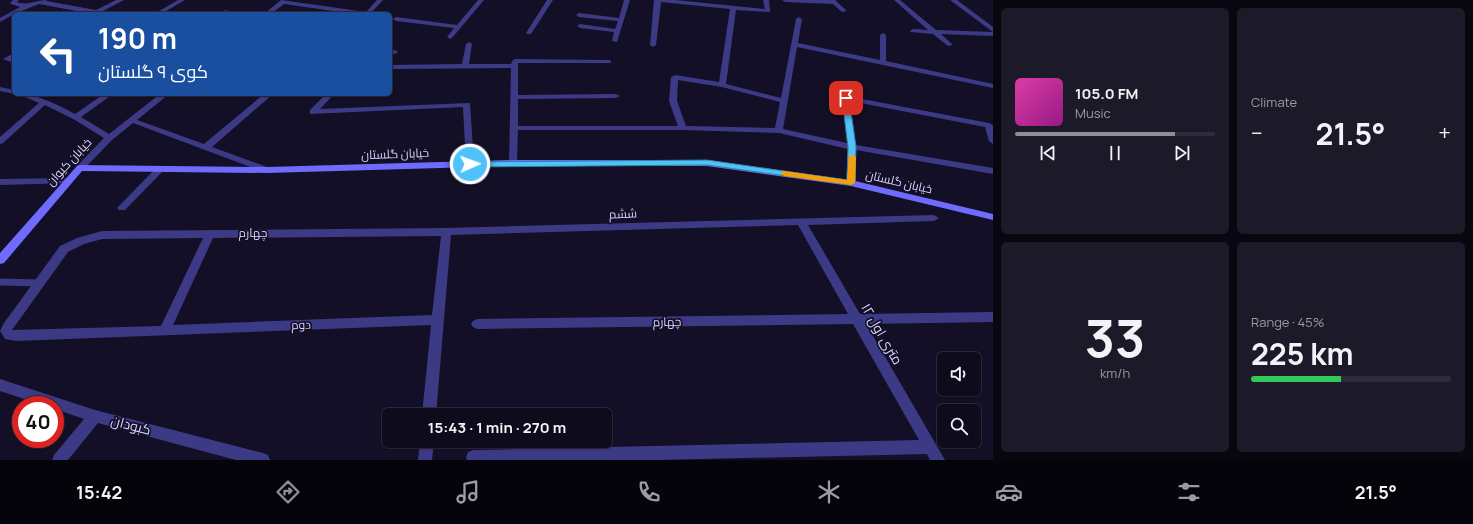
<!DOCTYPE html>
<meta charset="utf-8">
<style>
:root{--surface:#0e0b1c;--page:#1c1929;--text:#f1f3f6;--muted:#9b9ba3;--line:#2e2b3b;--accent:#8c9099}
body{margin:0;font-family:Manrope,Cairo,sans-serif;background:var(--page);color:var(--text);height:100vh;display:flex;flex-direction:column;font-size:15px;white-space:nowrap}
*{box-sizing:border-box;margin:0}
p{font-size:13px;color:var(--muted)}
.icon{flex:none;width:22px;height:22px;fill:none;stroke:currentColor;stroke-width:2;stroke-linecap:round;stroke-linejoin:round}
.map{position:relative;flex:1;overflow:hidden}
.sheet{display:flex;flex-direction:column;gap:8px;padding:8px;background:#08060f;width:480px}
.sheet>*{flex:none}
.guide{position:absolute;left:12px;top:12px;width:380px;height:84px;border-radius:6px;box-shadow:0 1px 3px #0004,0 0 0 1px var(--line);background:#1a4fa0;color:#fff;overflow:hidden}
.tools{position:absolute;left:937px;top:352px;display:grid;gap:8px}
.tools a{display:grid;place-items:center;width:44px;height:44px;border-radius:6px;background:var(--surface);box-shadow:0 1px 3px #0004,0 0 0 1px var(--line);font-size:20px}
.speed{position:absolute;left:12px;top:396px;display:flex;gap:8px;font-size:20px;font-weight:700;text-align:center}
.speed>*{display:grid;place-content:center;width:52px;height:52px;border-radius:50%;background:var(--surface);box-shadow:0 1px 3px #0004,0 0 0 1px var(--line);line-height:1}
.speed .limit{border:6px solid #d22;background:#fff;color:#111}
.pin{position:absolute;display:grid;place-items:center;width:34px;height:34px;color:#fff;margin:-17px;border-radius:8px;box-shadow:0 2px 6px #0006}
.me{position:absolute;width:44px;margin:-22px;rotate:88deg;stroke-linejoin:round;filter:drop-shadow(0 0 3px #0008)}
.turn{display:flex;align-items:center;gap:14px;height:84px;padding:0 20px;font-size:18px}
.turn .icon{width:52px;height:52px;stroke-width:2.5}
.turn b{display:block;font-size:28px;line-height:34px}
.big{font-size:30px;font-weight:700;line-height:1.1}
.sheet .tile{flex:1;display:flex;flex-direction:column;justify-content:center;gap:6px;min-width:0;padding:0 14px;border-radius:6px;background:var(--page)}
.sheet .dial{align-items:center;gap:0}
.dial b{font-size:52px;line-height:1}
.song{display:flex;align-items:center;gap:12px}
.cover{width:48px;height:48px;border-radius:6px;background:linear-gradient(135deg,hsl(320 70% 55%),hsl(310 70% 35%))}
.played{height:4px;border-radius:2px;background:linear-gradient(90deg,var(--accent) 80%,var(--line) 80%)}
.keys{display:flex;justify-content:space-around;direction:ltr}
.heat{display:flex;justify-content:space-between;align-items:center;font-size:22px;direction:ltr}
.charge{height:6px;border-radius:3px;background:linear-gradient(90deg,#34c759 45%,var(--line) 0)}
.sheet .tiles{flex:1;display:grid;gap:8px;grid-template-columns:repeat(2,1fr)}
.trip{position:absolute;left:382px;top:408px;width:230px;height:40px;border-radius:6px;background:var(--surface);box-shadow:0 1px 3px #0004,0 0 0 1px var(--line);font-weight:700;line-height:40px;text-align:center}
.dock{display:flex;height:64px;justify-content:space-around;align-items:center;background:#06040b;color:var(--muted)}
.dock .icon{width:28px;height:28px}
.dock .active{color:var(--accent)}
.dock b{font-size:18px;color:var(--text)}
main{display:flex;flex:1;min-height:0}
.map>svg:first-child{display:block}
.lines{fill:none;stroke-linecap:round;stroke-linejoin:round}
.lane{stroke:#3d3a85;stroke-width:7}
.street{fill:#3d3a85;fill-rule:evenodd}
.secondary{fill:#6f6bff;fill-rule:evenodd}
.route{fill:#4fc3f7;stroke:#337fa1}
.slow{fill:#f59e0b}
.labels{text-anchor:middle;stroke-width:3.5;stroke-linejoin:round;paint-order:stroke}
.street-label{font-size:12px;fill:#d9d4ff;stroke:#130f26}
.near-street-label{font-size:14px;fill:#d9d4ff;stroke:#130f26}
</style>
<main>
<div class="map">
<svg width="993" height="460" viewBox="0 0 993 460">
<rect width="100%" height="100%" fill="#130f26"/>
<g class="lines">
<path class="lane" d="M0 282 39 283"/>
<path class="street" d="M13 0H19L17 2C28 6 36 0 47 0L46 1 96 10 116 0H124L103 11 111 14H93L39 4 14 14 0 22V18L20 7 11 4 10 3Z
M178 0H185L161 14H154Z
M281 0 366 12 377 0H383L370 14H354L284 4 271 14H264Z
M478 0H484L452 38 450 39 447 37 454 28 396 21 393 19 396 17 457 25Z
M547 0H553L531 34H527L526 33Z
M624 0H630L617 42 612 41 614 32 580 28 577 26 580 24 615 29 618 21 579 17 576 15 579 13 619 18Z
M654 0H675L765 9 763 0H769L770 12 736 10 726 84 781 98 796 19 799 17 802 19 798 43 880 60V35L883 33 886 35V61L993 84V88L797 47 783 129 847 143 842 98 846 96 989 123 993 125V144L989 141 985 127 850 101 856 145 993 168V174L856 150V183L851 186 846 183 848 149 779 133 683 130H518L517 163 513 166 509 163 511 68 390 69V65L462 64 466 44 469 42 472 44 469 64H511L513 60 515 59 609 60 611 61V63H518V95L616 94 620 96 616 98 518 99V126H678L669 101 671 77 675 75 719 82 730 9 661 2 656 45 653 47 650 45ZM678 80 722 87 780 102 775 128 686 126 677 101Z
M782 0H835L847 11 842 12 833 4 785 2Z
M894 0H900L936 30 993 32V36L941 34 953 45 948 46 933 34 911 32 910 31 913 29 928 30Z
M950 0H957L993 27V32Z
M225 10 241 14H220Z
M390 49 397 51 398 52 395 54 390 53Z
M14 53V58L12 59H14V63L3 59Z
M0 87 14 90 15 94 0 91Z
M18 94C38 94 58 105 75 114L104 94H113L81 117 109 134 160 94H169L137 120 204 144 264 94H273L212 147 270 168 271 170 267 173 264 172 133 123 112 140 83 170H77L76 168 77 166 104 138 75 120 45 105 3 143 0 144V137L39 103Z
M326 94H334L320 109 470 103 474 164 470 167 466 164 463 107 310 114V110Z
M160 166 164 169 163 171 125 210H119L117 208 119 206 157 167Z
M68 178 71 179 73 181 71 183 0 185V179Z
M934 215 939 218 934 221 808 225 860 314 993 312V322L866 324 945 460H930L927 454 657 460H467L466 457 468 452 473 450 919 440 853 324 477 329 473 327 471 324 473 321 477 319 848 314 798 225 451 235 436 415H422L431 325 16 341 5 339 0 331 4 323 60 246 77 238 102 231 446 228ZM441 236 432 315 173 325 213 238ZM203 238 161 326 12 330 68 252 84 244 102 239Z
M0 379 95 410 263 453 268 455 270 460H236L98 423 68 460H52L54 455 84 419 55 409V405H43L0 391Z
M420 441H434L432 460H418Z"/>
<path class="secondary" d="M513 160H707L851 180 993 214V220L851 186 707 166H513L267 173 82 171 4 263 0 264V253L77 166 80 165 267 167Z"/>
</g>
<path class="route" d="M846 96 849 98 856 147 855 183 851 185 707 165 470 167 466 164 470 162 707 160 847 180 848 147 842 98Z"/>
<path class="slow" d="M849 155H852L856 157 855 183 851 185 784 176 780 173 784 171 847 180Z"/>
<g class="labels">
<g class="street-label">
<text transform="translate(395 154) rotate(-2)" y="4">خیابان گلستان</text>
<text transform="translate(69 162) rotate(-47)" y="4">خیابان کیوان</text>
<text transform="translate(899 182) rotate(13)" y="4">خیابان گلستان</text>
<text transform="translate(623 214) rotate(-2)" y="4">ششم</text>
<text x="253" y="237">چهارم</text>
<text transform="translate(667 322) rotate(-1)" y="4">چهارم</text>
<text transform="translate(301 325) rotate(-2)" y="4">دوم</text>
</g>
<g class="near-street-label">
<text transform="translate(882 334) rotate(60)" y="5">۱۲ متری اول</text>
<text transform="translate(131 425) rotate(15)" y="5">کبودان</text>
</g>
</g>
</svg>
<div class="tools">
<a><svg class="icon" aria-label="sound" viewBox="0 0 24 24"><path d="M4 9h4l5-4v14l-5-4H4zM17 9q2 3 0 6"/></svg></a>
<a><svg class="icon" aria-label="search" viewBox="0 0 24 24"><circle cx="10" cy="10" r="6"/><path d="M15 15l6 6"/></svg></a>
</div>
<div class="speed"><div class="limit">40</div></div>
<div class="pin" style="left:846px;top:98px;background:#d93025"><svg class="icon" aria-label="arrive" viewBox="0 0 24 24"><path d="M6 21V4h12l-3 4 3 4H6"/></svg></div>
<svg class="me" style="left:470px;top:164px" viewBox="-20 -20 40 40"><circle r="17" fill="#4fc3f7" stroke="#fff" stroke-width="3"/><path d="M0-11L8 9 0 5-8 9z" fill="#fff"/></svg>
<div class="trip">15:43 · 1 min · 270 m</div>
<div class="guide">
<div class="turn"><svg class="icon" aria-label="left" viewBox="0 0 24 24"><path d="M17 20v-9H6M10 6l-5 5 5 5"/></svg><div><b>190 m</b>کوی ۹ گلستان</div></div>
</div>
</div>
<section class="sheet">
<div class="tiles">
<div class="tile">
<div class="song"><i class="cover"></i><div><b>105.0 FM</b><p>Music</p></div></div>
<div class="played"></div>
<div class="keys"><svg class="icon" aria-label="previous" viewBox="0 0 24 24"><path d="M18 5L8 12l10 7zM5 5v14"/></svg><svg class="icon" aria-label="pause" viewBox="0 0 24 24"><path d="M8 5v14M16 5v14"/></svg><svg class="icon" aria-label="next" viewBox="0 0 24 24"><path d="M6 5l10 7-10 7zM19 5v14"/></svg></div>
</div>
<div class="tile"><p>Climate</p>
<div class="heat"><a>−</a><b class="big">21.5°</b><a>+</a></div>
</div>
<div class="tile dial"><b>33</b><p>km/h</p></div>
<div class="tile"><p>Range · 45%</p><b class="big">225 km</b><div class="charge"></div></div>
</div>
</section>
</main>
<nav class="dock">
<b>15:42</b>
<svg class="icon active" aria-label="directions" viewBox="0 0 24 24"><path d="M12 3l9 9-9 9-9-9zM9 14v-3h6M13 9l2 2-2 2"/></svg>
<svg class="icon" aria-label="music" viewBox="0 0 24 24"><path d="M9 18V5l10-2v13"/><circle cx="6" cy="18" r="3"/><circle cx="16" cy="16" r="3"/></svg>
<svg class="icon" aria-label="phone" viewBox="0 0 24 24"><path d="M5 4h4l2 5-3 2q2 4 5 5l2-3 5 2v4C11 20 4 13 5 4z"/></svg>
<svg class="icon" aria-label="climate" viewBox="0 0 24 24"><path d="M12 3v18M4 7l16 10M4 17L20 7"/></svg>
<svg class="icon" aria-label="car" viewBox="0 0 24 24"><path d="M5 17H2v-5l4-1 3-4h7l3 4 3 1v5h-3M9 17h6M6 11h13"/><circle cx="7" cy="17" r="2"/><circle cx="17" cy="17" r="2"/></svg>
<svg class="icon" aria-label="filters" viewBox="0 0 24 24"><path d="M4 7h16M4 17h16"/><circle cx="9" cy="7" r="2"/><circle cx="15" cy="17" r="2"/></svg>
<b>21.5°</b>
</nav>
